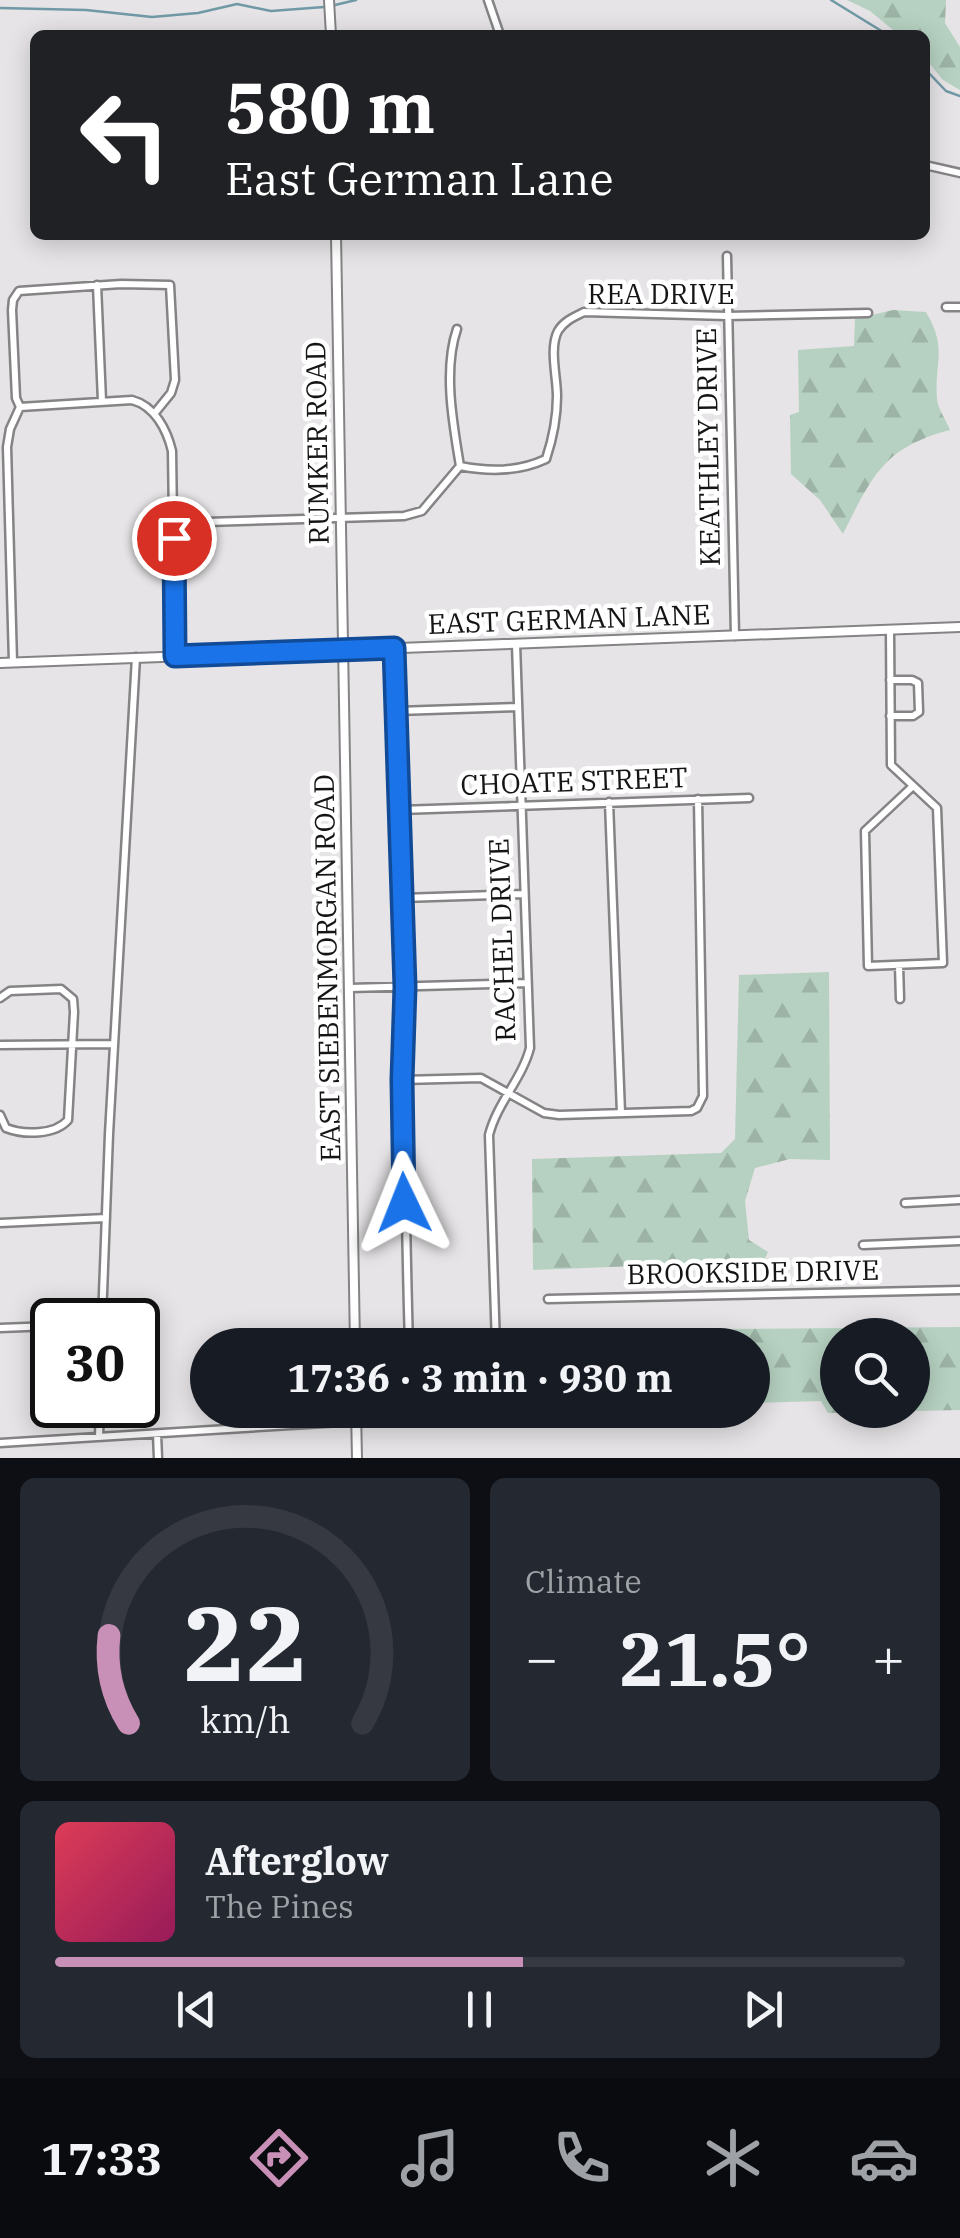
<!DOCTYPE html>
<meta charset="utf-8">
<style>
:root{--surface:#171b24;--page:#242831;--text:#f1f3f6;--muted:#9ea1a6;--line:#363941;--accent:#c990b7}
body{margin:0;font-family:"IBM Plex Serif",serif;background:var(--page);color:var(--text);height:100vh;display:flex;flex-direction:column;font-size:38px;white-space:nowrap}
*{box-sizing:border-box;margin:0}
p{font-size:32px;color:var(--muted)}
.icon{flex:none;width:55px;height:55px;fill:none;stroke:currentColor;stroke-width:2;stroke-linecap:round;stroke-linejoin:round}
.map{position:relative;height:1458px;overflow:hidden}
.details{display:flex;flex-direction:column;gap:20px;padding:20px;background:#0d0f14;flex:1}
.details>*{flex:none}
.banner{position:absolute;left:30px;top:30px;width:900px;height:210px;border-radius:15px;box-shadow:0 5px 25px #0003;background:#202124;color:#fff;overflow:hidden}
.buttons{position:absolute;left:820px;top:1318px;display:grid;gap:20px}
.buttons a{display:grid;place-items:center;width:110px;height:110px;border-radius:50%;background:var(--surface);box-shadow:0 5px 25px #0003;font-size:50px}
.speed{position:absolute;left:30px;top:1298px;display:flex;gap:20px;font-size:50px;font-weight:700;text-align:center}
.speed>*{display:grid;place-content:center;width:130px;height:130px;border-radius:50%;background:var(--surface);box-shadow:0 5px 25px #0003;line-height:1}
.speed .limit{border:5px solid #111;border-radius:15px;background:#fff;color:#111}
.pin{position:absolute;display:grid;place-items:center;width:85px;height:85px;color:#fff;margin:-42px;border:5px solid #fff;border-radius:50%;box-shadow:0 2px 10px #0007}
.me{position:absolute;width:110px;margin:-55px;rotate:358deg;stroke-linejoin:round;filter:drop-shadow(0 0 8px #0008)}
.turn{display:flex;align-items:center;gap:35px;height:210px;padding:0 30px;font-size:45px}
.turn .icon{width:130px;height:130px;stroke-width:2.5}
.turn b{display:block;font-size:70px;line-height:85px}
.big{font-size:75px;font-weight:800;line-height:1.1}
.details .widget{flex:1;display:flex;flex-direction:column;justify-content:center;gap:15px;min-width:0;padding:0 35px;border-radius:15px;background:var(--page)}
.details .dial{align-items:center;gap:0}
.dial svg{height:260px;overflow:visible;fill:none;stroke:var(--line);stroke-width:7;stroke-linecap:round;text-anchor:middle}
.dial text{fill:var(--text);stroke:none}
.song{display:flex;align-items:center;gap:30px}
.cover{width:120px;height:120px;border-radius:15px;background:linear-gradient(135deg,hsl(350 70% 55%),hsl(330 70% 35%))}
.played{height:10px;border-radius:5px;background:linear-gradient(90deg,var(--accent) 55%,var(--line) 55%)}
.keys{display:flex;justify-content:space-around;direction:ltr}
.heat{display:flex;justify-content:space-between;align-items:center;font-size:55px;direction:ltr}
.details .tiles{flex:1;display:grid;gap:20px;grid-template-columns:1fr 1fr}
.widget:last-child{grid-column:span 2}
.trip{position:absolute;left:190px;top:1328px;width:580px;height:100px;border-radius:50px;background:var(--surface);box-shadow:0 5px 25px #0003;font-weight:800;line-height:100px;text-align:center}
.tabs{display:flex;height:160px;justify-content:space-around;align-items:center;background:#090b0e;color:var(--muted)}
.tabs .icon{width:70px;height:70px}
.tabs .active{color:var(--accent)}
.tabs b{font-size:45px;color:var(--text)}
.map>svg:first-child{display:block}
.forest{fill:url(#forest-firs);fill-rule:evenodd}
.lines{fill:none;stroke-linecap:round;stroke-linejoin:round}
.stream{stroke:#7099a6;stroke-width:2.5}
.minor-casing{stroke:#858385;stroke-width:11}
.tertiary-casing{stroke:#858385;stroke-width:12}
.minor{stroke:#fff;stroke-width:6}
.tertiary{stroke:#fff;stroke-width:8}
.route-casing{stroke:#114b97;stroke-width:25}
.route{stroke:#1a73e8;stroke-width:18}
.labels{text-anchor:middle;stroke-width:9;stroke-linejoin:round;paint-order:stroke}
.street-label{font-size:28px;fill:#151516;stroke:#fff}
</style>
<div class="map">
<svg width="960" height="1458" viewBox="0 0 960 1458">
<defs>
<pattern id="forest-firs" width="22" height="20" patternUnits="userSpaceOnUse" patternTransform="scale(2.5)"><rect width="22" height="20" fill="#b6d1c1"/><path d="M5 1l3.5 6h-7zM16 11l3.5 6h-7z" fill="#9cb3a5"/></pattern>
</defs>
<rect width="100%" height="100%" fill="#e6e4e6"/>
<path class="forest" d="M847 0H946L945 23 960 47V90L943 80 925 58V35H899L870 11Z
M893 310 926 312C948 349 934 362 937 399 938 409 946 420 950 430 884 447 872 476 843 534L820 500 791 474 790 415 799 412 798 350 854 346 855 319Z
M829 972 830 1160 790 1159 755 1168 745 1201 749 1240 768 1252 764 1261 533 1270 532 1159 721 1153 735 1139 739 975Z
M960 1327V1410L828 1413 821 1401 753 1403 752 1345H541L540 1337 721 1329ZM912 1335V1410H838V1335Z"/>
<g class="lines">
<path class="stream" d="M831 0 888 35
M335 5 356 0
M0 8 86 10 152 17 198 13 237 4 271 11 324 7
M925 69 946 91 960 96"/>
<defs>
<path id="minor" d="M488 0 500 35
M925 165 960 173
M727 256 735 636
M97 285 102 401
M946 307H960
M457 329C443 370 453 424 460 466
M154 414 171 393 175 380 170 285 121 284 19 291 13 300 12 310 16 398 20 407 132 400C155 406 167 430 172 451L175 656
M460 466C490 472 518 472 546 459 553 438 557 418 557 396 557 377 549 348 558 331 564 321 574 317 584 312L727 316 868 313
M174 523 404 516 422 511 460 466
M890 630 891 765 937 808 943 963 868 966 865 831 913 786
M394 648C404 880 402 1113 409 1345
M13 662 7 447 10 429 20 407
M890 680H912L918 683 919 712 913 716H890
M397 711 518 707
M609 802 621 1113
M400 810 749 798
M402 898 524 894
M899 965 900 999
M350 988 526 983
M0 998 10 991 61 989 73 999 74 1012 68 1120C55 1135 24 1135 6 1128L0 1115
M0 1045 114 1044
M402 1080 481 1078 544 1113 559 1115 691 1111 697 1108 703 1096 698 799
M905 1203 960 1200
M0 1223 106 1218
M863 1245 960 1241
M548 1299 960 1290
M102 1320 109 1134 136 657
M0 1328 52 1326
M496 1345 489 1135C497 1103 522 1079 530 1048L516 644
M157 1434 158 1458
M99 1437 100 1405
M0 1443 357 1421"/>
<path id="tertiary" d="M329 0 331 35
M336 235 355 1345
M0 663 960 627
M356 1410 357 1458"/>
</defs>
<use href="#minor" class="minor-casing"/>
<use href="#tertiary" class="tertiary-casing"/>
<use href="#minor" class="minor"/>
<use href="#tertiary" class="tertiary"/>
</g>
<g class="lines">
<defs>
<path id="route" d="M174 538 175 656 394 648 405 987 402 1080 404 1203"/>
</defs>
<use href="#route" class="route-casing"/>
<use href="#route" class="route"/>
</g>
<g class="labels">
<g class="street-label">
<text x="661" y="304">REA DRIVE</text>
<text transform="translate(317 443) rotate(-91)" y="10">RUMKER ROAD</text>
<text transform="translate(708 447) rotate(-91)" y="10">KEATHLEY DRIVE</text>
<text transform="translate(569 619) rotate(-2)" y="10">EAST GERMAN LANE</text>
<text transform="translate(574 781) rotate(-2)" y="10">CHOATE STREET</text>
<text transform="translate(502 940) rotate(-92)" y="10">RACHEL DRIVE</text>
<text transform="translate(327 968) rotate(-91)" y="10">EAST SIEBENMORGAN ROAD</text>
<text transform="translate(753 1272) rotate(-1)" y="10">BROOKSIDE DRIVE</text>
</g>
</g>
</svg>
<div class="buttons">
<a><svg class="icon" aria-label="search" viewBox="0 0 24 24"><circle cx="10" cy="10" r="6"/><path d="M15 15l6 6"/></svg></a>
</div>
<div class="speed"><div class="limit">30</div></div>
<div class="pin" style="left:174px;top:538px;background:#d93025"><svg class="icon" aria-label="arrive" viewBox="0 0 24 24"><path d="M6 21V4h12l-3 4 3 4H6"/></svg></div>
<svg class="me" style="left:404px;top:1203px" viewBox="-20 -20 40 40"><path d="M0-17L14 15 0 8-14 15z" fill="#1a73e8" stroke="#fff" stroke-width="4"/></svg>
<div class="trip">17:36 · 3 min · 930 m</div>
<div class="banner">
<div class="turn"><svg class="icon" aria-label="left" viewBox="0 0 24 24"><path d="M17 20v-9H6M10 6l-5 5 5 5"/></svg><div><b>580 m</b>East German Lane</div></div>
</div>
</div>
<section class="details">
<div class="tiles">
<div class="widget dial"><svg viewBox="0 0 100 80">
<path d="M14 69A42 42 0 1 1 86 69"/>
<path d="M14 69A42 42 0 0 1 8 42" stroke="#c990b7"/>
<text x="50" y="56" font-size="32" font-weight="700">22</text>
<text x="50" y="72" font-size="11">km/h</text>
</svg></div>
<div class="widget"><p>Climate</p>
<div class="heat"><a>−</a><b class="big">21.5°</b><a>+</a></div>
</div>
<div class="widget">
<div class="song"><i class="cover"></i><div><b>Afterglow</b><p>The Pines</p></div></div>
<div class="played"></div>
<div class="keys"><svg class="icon" aria-label="previous" viewBox="0 0 24 24"><path d="M18 5L8 12l10 7zM5 5v14"/></svg><svg class="icon" aria-label="pause" viewBox="0 0 24 24"><path d="M8 5v14M16 5v14"/></svg><svg class="icon" aria-label="next" viewBox="0 0 24 24"><path d="M6 5l10 7-10 7zM19 5v14"/></svg></div>
</div>
</div>
</section>
<nav class="tabs">
<b>17:33</b>
<svg class="icon active" aria-label="directions" viewBox="0 0 24 24"><path d="M12 3l9 9-9 9-9-9zM9 14v-3h6M13 9l2 2-2 2"/></svg>
<svg class="icon" aria-label="music" viewBox="0 0 24 24"><path d="M9 18V5l10-2v13"/><circle cx="6" cy="18" r="3"/><circle cx="16" cy="16" r="3"/></svg>
<svg class="icon" aria-label="phone" viewBox="0 0 24 24"><path d="M5 4h4l2 5-3 2q2 4 5 5l2-3 5 2v4C11 20 4 13 5 4z"/></svg>
<svg class="icon" aria-label="climate" viewBox="0 0 24 24"><path d="M12 3v18M4 7l16 10M4 17L20 7"/></svg>
<svg class="icon" aria-label="car" viewBox="0 0 24 24"><path d="M5 17H2v-5l4-1 3-4h7l3 4 3 1v5h-3M9 17h6M6 11h13"/><circle cx="7" cy="17" r="2"/><circle cx="17" cy="17" r="2"/></svg>
</nav>
